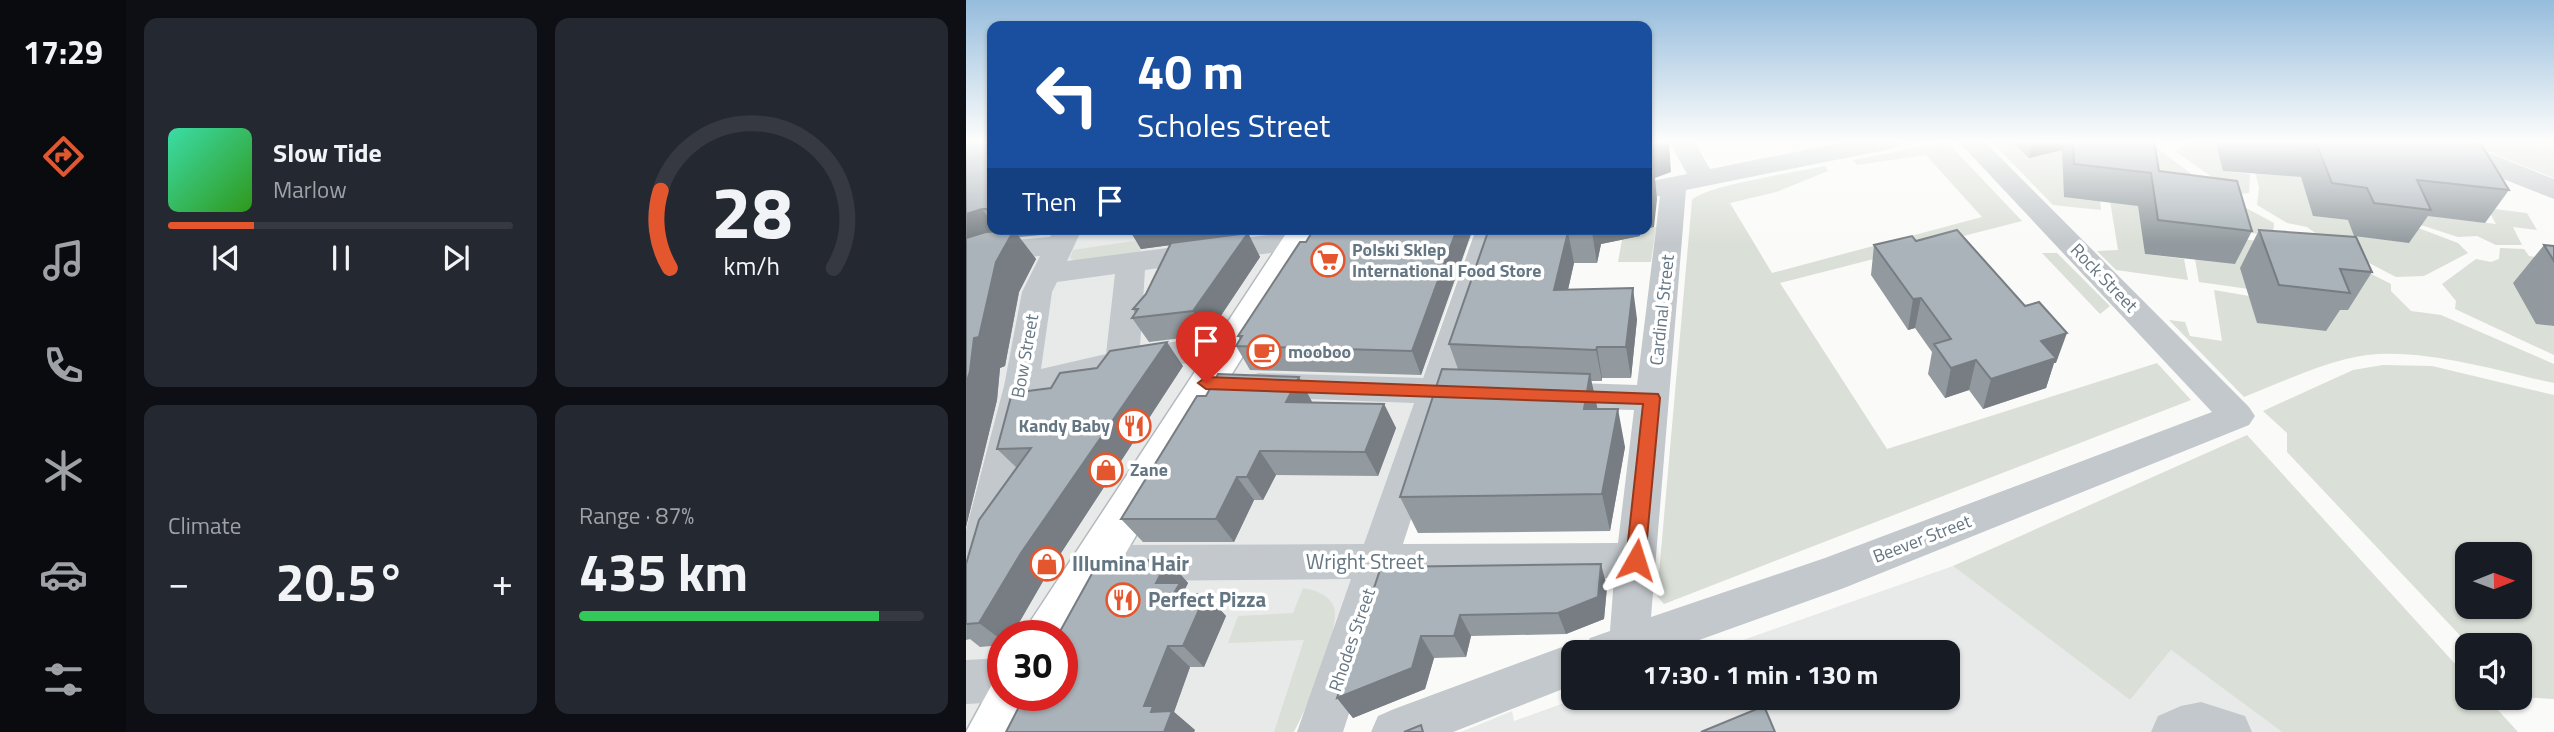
<!DOCTYPE html>
<meta charset="utf-8">
<style>
:root{--surface:#171b24;--page:#242831;--text:#f1f3f6;--muted:#9ea1a6;--line:#363941;--accent:#e4572e}
body{margin:0;font-family:"Titillium Web",sans-serif;background:var(--page);color:var(--text);height:100vh;display:flex;flex-direction:column;font-size:26px;white-space:nowrap}
*{box-sizing:border-box;margin:0}
p{font-size:23px;color:var(--muted)}
.icon{flex:none;width:38px;height:38px;fill:none;stroke:currentColor;stroke-width:2;stroke-linecap:round;stroke-linejoin:round}
.map{position:relative;flex:1;overflow:hidden}
.panel{display:flex;flex-direction:column;gap:18px;padding:18px;background:#0d0f14;width:840px}
.panel>*{flex:none}
.hud{position:absolute;left:21px;top:21px;width:665px;height:214px;border-radius:14px;box-shadow:0 2px 5px #0004;background:#1a4fa0;color:#fff;overflow:hidden}
.needle{width:46px;rotate:89deg}
.controls{position:absolute;left:1489px;top:542px;display:grid;gap:14px}
.controls a{display:grid;place-items:center;width:77px;height:77px;border-radius:14px;background:var(--surface);box-shadow:0 2px 5px #0004;font-size:35px}
.speed{position:absolute;left:21px;top:620px;display:flex;gap:14px;font-size:35px;font-weight:700;text-align:center}
.speed>*{display:grid;place-content:center;width:91px;height:91px;border-radius:50%;background:var(--surface);box-shadow:0 2px 5px #0004;line-height:1}
.speed .limit{border:10px solid #d22;background:#fff;color:#111}
.pin{position:absolute;display:grid;place-items:center;width:60px;height:60px;color:#fff;margin:-72px -30px;border-radius:50% 50% 50% 0;rotate:-45deg;box-shadow:0 0 7px #0007}
.pin .icon{rotate:45deg}
.me{position:absolute;width:77px;margin:-38px;rotate:6deg;stroke-linejoin:round;filter:drop-shadow(0 0 5px #0008)}
.turn{display:flex;align-items:center;gap:24px;height:147px;padding:0 35px;font-size:32px}
.turn .icon{width:91px;height:91px;stroke-width:2.5}
.turn b{display:block;font-size:49px;line-height:60px}
.then{display:flex;align-items:center;height:66px;padding:0 35px;background:#0003;gap:14px;font-size:26px}
.big{font-size:52px;font-weight:700;line-height:1.1}
.panel .widget{flex:1;display:flex;flex-direction:column;justify-content:center;gap:10px;min-width:0;padding:0 24px;border-radius:14px;background:var(--page)}
.panel .dial{align-items:center;gap:0}
.dial svg{height:182px;overflow:visible;fill:none;stroke:var(--line);stroke-width:7;stroke-linecap:round;text-anchor:middle}
.dial text{fill:var(--text);stroke:none}
.song{display:flex;align-items:center;gap:21px}
.cover{width:84px;height:84px;border-radius:10px;background:linear-gradient(135deg,hsl(160 70% 55%),hsl(110 70% 35%))}
.played{height:7px;border-radius:4px;background:linear-gradient(90deg,var(--accent) 25%,var(--line) 25%)}
.keys{display:flex;justify-content:space-around;direction:ltr}
.heat{display:flex;justify-content:space-between;align-items:center;font-size:38px;direction:ltr}
.charge{height:10px;border-radius:5px;background:linear-gradient(90deg,#34c759 87%,var(--line) 0)}
.panel .tiles{flex:1;display:grid;gap:18px;grid-template-columns:repeat(2,1fr)}
.trip{position:absolute;left:595px;top:640px;width:399px;height:70px;border-radius:14px;background:var(--surface);box-shadow:0 2px 5px #0004;font-weight:700;line-height:70px;text-align:center}
main{display:flex;flex:1;min-height:0}
.tab-bar{display:flex;flex-direction:column;width:126px;justify-content:space-around;align-items:center;background:#090b0e;color:var(--muted)}
.tab-bar .icon{width:49px;height:49px}
.tab-bar .current{color:var(--accent)}
.tab-bar b{font-size:32px;color:var(--text)}
.map>svg:first-child{display:block}
.built{fill:#e8e9e9;fill-rule:evenodd}
.green{fill:#dadfd7;fill-rule:evenodd}
.lines{fill:none;stroke-linecap:round;stroke-linejoin:round}
.secondary-casing{stroke:#b3babf;stroke-width:3}
.minor{fill:#c3c8cc;fill-rule:evenodd}
.tertiary{fill:#c3c8cc;fill-rule:evenodd}
.secondary{fill:#fff;fill-rule:evenodd}
.wall{fill:#929a9f}
.shaded-wall{fill:#777d82}
.building{fill:#aab3b9;stroke:#777d82;stroke-width:2}
.route{fill:#e4572e;stroke:#94391e;stroke-width:2}
.labels{text-anchor:middle;stroke-width:7;stroke-linejoin:round;paint-order:stroke}
.poi-label{font-size:18px;font-weight:bold;fill:#657683;stroke:#fff;text-anchor:start}
.street-label{font-size:18px;fill:#657683;stroke:#fff}
.near-street-label{font-size:21px;fill:#657683;stroke:#fff}
.near-poi-label{font-size:21px;font-weight:bold;fill:#657683;stroke:#fff;text-anchor:start}
</style>
<main>
<nav class="tab-bar">
<b>17:29</b>
<svg class="icon current" aria-label="directions" viewBox="0 0 24 24"><path d="M12 3l9 9-9 9-9-9zM9 14v-3h6M13 9l2 2-2 2"/></svg>
<svg class="icon" aria-label="music" viewBox="0 0 24 24"><path d="M9 18V5l10-2v13"/><circle cx="6" cy="18" r="3"/><circle cx="16" cy="16" r="3"/></svg>
<svg class="icon" aria-label="phone" viewBox="0 0 24 24"><path d="M5 4h4l2 5-3 2q2 4 5 5l2-3 5 2v4C11 20 4 13 5 4z"/></svg>
<svg class="icon" aria-label="climate" viewBox="0 0 24 24"><path d="M12 3v18M4 7l16 10M4 17L20 7"/></svg>
<svg class="icon" aria-label="car" viewBox="0 0 24 24"><path d="M5 17H2v-5l4-1 3-4h7l3 4 3 1v5h-3M9 17h6M6 11h13"/><circle cx="7" cy="17" r="2"/><circle cx="17" cy="17" r="2"/></svg>
<svg class="icon" aria-label="filters" viewBox="0 0 24 24"><path d="M4 7h16M4 17h16"/><circle cx="9" cy="7" r="2"/><circle cx="15" cy="17" r="2"/></svg>
</nav>
<section class="panel">
<div class="tiles">
<div class="widget">
<div class="song"><i class="cover"></i><div><b>Slow Tide</b><p>Marlow</p></div></div>
<div class="played"></div>
<div class="keys"><svg class="icon" aria-label="previous" viewBox="0 0 24 24"><path d="M18 5L8 12l10 7zM5 5v14"/></svg><svg class="icon" aria-label="pause" viewBox="0 0 24 24"><path d="M8 5v14M16 5v14"/></svg><svg class="icon" aria-label="next" viewBox="0 0 24 24"><path d="M6 5l10 7-10 7zM19 5v14"/></svg></div>
</div>
<div class="widget dial"><svg viewBox="0 0 100 80">
<path d="M14 69A42 42 0 1 1 86 69"/>
<path d="M14 69A42 42 0 0 1 10 35" stroke="#e4572e"/>
<text x="50" y="56" font-size="32" font-weight="700">28</text>
<text x="50" y="72" font-size="11">km/h</text>
</svg></div>
<div class="widget"><p>Climate</p>
<div class="heat"><a>−</a><b class="big">20.5°</b><a>+</a></div>
</div>
<div class="widget"><p>Range · 87%</p><b class="big">435 km</b><div class="charge"></div></div>
</div>
</section>
<div class="map">
<svg width="1588" height="732" viewBox="0 0 1588 732">
<rect width="100%" height="100%" fill="#fafaf8"/>
<path class="built" d="M0 141 26 229H508L398 547 332 720 321 732H0ZM37 635H96V695H37Z
M987 566 1164 700 1205 650 1316 732H495L546 711 548 721 612 698H982V653H740Z"/>
<path class="green" d="M1025 141H1045L1063 158 1100 149 1182 141 1228 176 1134 201 1135 210 1087 205Z
M1224 141H1273L1257 171 1284 174 1283 193 1270 194 1209 151Z
M1496 141H1588V178Z
M981 142 1056 221 814 283 921 449 1191 363 1225 400 698 604 691 596 726 200C737 186 836 171 859 166L862 171 810 192 764 203 806 273 1016 217 960 155 891 165 887 160Z
M1364 166 1348 216 1455 229 1492 243 1502 253 1458 276 1430 277 1359 240 1341 227 1321 223 1291 205 1293 187 1289 172Z
M1402 184 1472 217 1530 224 1521 208 1561 213 1571 230 1547 227 1556 245H1530L1511 236 1492 237 1458 226 1428 221Z
M1245 189 1308 223 1307 235 1261 231 1179 254 1218 259 1222 280 1150 270 1131 251 1152 250 1144 201Z
M690 227 685 262H652L656 240 674 236 673 230Z
M1256 237 1303 242 1283 289 1233 282 1229 259Z
M181 239 172 255 109 261 104 258 107 250Z
M1534 248 1558 249 1563 256 1570 257V324L1588 326V355L1489 309 1490 301 1476 284 1510 259 1525 262 1533 259Z
M1076 253H1091L1144 306 1134 314Z
M1366 254 1425 284V291L1445 311 1475 315 1588 364V383C1527 370 1441 342 1380 359 1345 368 1311 384 1278 397L1203 320 1219 322 1224 336 1256 341 1248 290 1283 296 1292 323 1350 307 1381 310Z
M1417 365 1466 366 1588 395V699L1554 697V646H1504L1321 452V433L1297 411 1387 370ZM1502 555H1554V607H1502Z
M1281 435 1501 677 1502 698H1521L1552 732H1316L1205 650 1164 700 987 566Z
M337 588C350 590 363 595 368 607 375 631 340 710 328 732H308L338 640 262 643 272 616 327 613Z"/>
<g class="lines">
<defs>
<path id="secondary" d="M323 229H356L254 393 102 651 96 653V635H59L66 619Z
M37 674V695H75L57 732H0L30 677Z"/>
</defs>
<use href="#secondary" class="secondary-casing"/>
<path class="minor" d="M703 141H728L744 169 885 141H936L933 146 924 149 720 190 685 617 859 558 1246 412 992 141H1018L1283 407 1289 416 1283 425 878 588 697 653H607V685L487 732H405L412 716 428 709 607 643 619 648 624 638 644 631 648 578 426 579 377 732H331L385 579 161 581 147 575 141 563 147 551 161 545 398 544 448 403 293 397 281 394 276 385 281 376 293 373 457 378 510 229H538L490 380 500 383 505 392 500 401 482 404 437 544 652 543 668 410 584 408 572 404 567 395 572 386 584 382 671 385 694 196 681 198V182L721 174Z
M88 229H116L101 261 333 231 343 234 347 240 343 246 333 249 179 270 174 346 264 335 275 338 280 346 275 354 264 357 174 370 70 395 21 610 15 624 0 629V530L38 386 56 292 74 256 42 259 0 271V252L39 241 84 237ZM149 274 140 354 75 369 86 292 91 282Z
M37 658V695H53L37 702 0 704V660Z
M1235 702 1279 716 1286 732H1185L1192 716 1215 706Z"/>
<path class="tertiary" d="M1452 141H1493L1588 179V199L1456 147Z"/>
<use href="#secondary" class="secondary"/>
</g>
<path class="wall" d="M0 141H26V229H79L75 235 53 237 70 259 53 292 39 366 34 368 31 400 0 527Z
M1045 141H1188L1193 171 1286 231 1269 264 1179 254 1172 206 1098 197 1096 150 1063 158Z
M1249 141H1490L1543 190 1519 223 1462 216 1443 243 1388 236 1382 220 1347 216 1335 177 1257 171Z
M163 229H316L315 231 283 235 294 257 242 335 183 342 166 318 169 313 167 309 180 294 204 245 175 249Z
M523 229 673 230 674 236 635 244 631 263H608L602 289 671 319 665 378H636V381H625L631 409 659 447 644 531 452 533 434 497 492 369 483 344Z
M1293 230 1406 272 1382 310H1374L1360 331 1291 323 1274 268Z
M506 231 455 375 284 370 270 346 274 339 272 336 340 242Z
M950 241 1090 363H1088L1080 388 1017 409 1003 390 979 398 962 374 966 352 949 328 942 330 905 275 908 245Z
M1578 245 1588 246V326L1570 324 1547 283Z
M217 366 80 576 46 635H37V645L14 647 4 639 0 640V564L51 468 31 449 85 388Z
M333 377 346 402 418 404 430 428 412 476 310 475 297 500H288L268 542H177L155 519 240 396Z
M202 560 222 583 219 589 224 595 240 594 260 616 238 667H224L208 712 229 730 228 732H40Z
M415 567 641 587 638 619 600 634 505 636 500 657 468 658 459 689 387 718 371 698Z"/>
<path class="shaded-wall" d="M1067 141H1099L1096 150 1063 158Z
M703 142 705 172 689 178 691 199 688 227 681 229V150Z
M16 209 26 223V229H31L38 238 0 251V214Z
M71 229H79L75 235Z
M163 229H316L315 231 283 235 294 257 242 335 227 311 280 235 175 249Z
M491 229H506V231L455 375 446 351Z
M626 229H677L673 230 674 236 635 244 631 263 626 232Z
M48 230 70 259 53 292 39 366 34 368 31 400 0 527V385L8 338 30 262Z
M602 232 608 263 595 321 588 290Z
M667 288 671 319 665 378 660 347Z
M955 298 949 328 942 330 947 299Z
M1101 333 1090 363H1088L1080 388 1017 409 1025 379 1075 341Z
M201 342 217 366 80 576 46 635H37V641L13 623 55 553Z
M631 347 636 378V381L630 350Z
M1010 360 1003 390 979 398 985 368Z
M624 374 632 411 618 409Z
M333 377 346 402 334 426 320 402Z
M418 404 430 428 412 476 399 452Z
M652 409 659 447 644 531 636 494Z
M294 451 310 475 297 500 281 477Z
M271 477 288 500 268 542 250 519Z
M202 560 222 583 219 589 234 605H211L190 583Z
M635 564 641 587 638 619 600 634 592 613Z
M240 594 260 616 238 667 217 646Z
M494 615 505 636 500 657 488 636Z
M455 636 468 658 459 689 387 718 371 698Z
M202 646 224 667 208 712 229 730 228 732H198L178 706Z"/>
<path class="building" d="M0 141H26V209H16L0 214Z
M681 141H702L703 142 681 150Z
M1107 141H1188L1193 171 1271 181 1286 231 1192 220 1185 173 1108 164Z
M1304 141H1490L1515 144 1543 190 1451 180 1465 210 1408 203 1401 188 1366 183 1351 145Z
M681 169H688L684 197H681Z
M348 229H491L446 351 270 346 276 336H272L334 242H340Z
M523 229H626V232H602L588 290 667 288 660 347H631L630 350 483 344Z
M48 230 30 262 13 337 8 338 4 371 0 385V238L20 232Z
M991 230 1059 306 1073 302 1101 333 1075 341 1090 358 1025 379 1010 360 985 368 968 344 985 339 955 298 947 299 908 245 946 236 950 241Z
M1293 230 1390 237 1406 272 1374 269 1384 293 1313 285Z
M282 233 227 311 166 318 172 309H167L180 294 205 243Z
M1578 245 1588 246V261Z
M201 342 55 553 13 623 0 624V564L13 520 65 448 31 449 46 393 85 388 94 373 131 368 144 351Z
M476 369 624 374 618 409H652L636 494 434 497Z
M252 374 333 377 320 402 418 404 399 452 294 451 281 477H271L250 519H155L231 396H240Z
M202 560 190 583H214L207 595 240 594 217 646H202L178 706H187L185 712 206 711 198 732H40L59 695H96V635H92L133 561Z
M635 564 632 597 592 613 494 615 488 636H455L446 668 371 698 415 567Z
M798 706 809 732H735Z
M455 725 457 732H438Z"/>
<linearGradient id="sky" x2="0" y2="1"><stop stop-color="#96bcdc"/><stop offset="0.58" stop-color="#fdfdfc"/><stop offset="1" stop-color="#fdfdfc" stop-opacity="0"/></linearGradient>
<rect width="1588" height="244" fill="url(#sky)"/>
<path class="route" d="M240 377 692 394 694 398 679 560 676 566 670 568 663 566 660 560 677 404 240 389 232 383Z"/>
<defs>
<symbol id="supermarket-ring" viewBox="-11 -11 22 22"><circle r="9.5" fill="#fff" stroke="#e4572e" stroke-width="1.5"/><path d="M-6-5.5h2.5l.6 2H6L4.5 2H-2.5L-4.4-4H-6ZM-1.5 3.2a1.3 1.3 0 1 0 .1 0ZM3 3.2a1.3 1.3 0 1 0 .1 0Z" fill="#e4572e"/></symbol>
<symbol id="cafe-ring" viewBox="-11 -11 22 22"><circle r="9.5" fill="#fff" stroke="#e4572e" stroke-width="1.5"/><path d="M-5.5-4.5H6V0H3Q3 3.5 0 3.5H-2.5Q-5.5 3.5-5.5 0ZM3-3.2v2h1.7v-2ZM-6 4.5H4V6H-6Z" fill="#e4572e"/></symbol>
<symbol id="restaurant-ring" viewBox="-11 -11 22 22"><circle r="9.5" fill="#fff" stroke="#e4572e" stroke-width="1.5"/><path d="M-5-6h1v4h1v-4h1v4h1v-4h1v5L-1.5 .5V6h-2V.5L-5-1ZM5-6V6H3V1.5H1.5Q1.5-4 5-6Z" fill="#e4572e"/></symbol>
<symbol id="shop-ring" viewBox="-11 -11 22 22"><circle r="9.5" fill="#fff" stroke="#e4572e" stroke-width="1.5"/><path d="M-5-2.5h2.3a2.7 3.5 0 0 1 5.4 0H5L5.5 6h-11ZM-1.5-2.5h3a1.5 2.3 0 0 0-3 0Z" fill="#e4572e"/></symbol>
</defs>
<g fill-rule="evenodd">
<use href="#supermarket-ring" x="343" y="241" width="38" height="38"/>
<use href="#cafe-ring" x="279" y="333" width="38" height="38"/>
<use href="#restaurant-ring" x="149" y="407" width="38" height="38"/>
<use href="#shop-ring" x="121" y="451" width="38" height="38"/>
<use href="#shop-ring" x="62" y="545" width="38" height="38"/>
<use href="#restaurant-ring" x="138" y="581" width="38" height="38"/>
</g>
<g class="labels">
<g class="poi-label">
<text x="386" y="256">Polski Sklep<tspan x="386" dy="21">International Food Store</tspan></text>
<text x="322" y="358">mooboo</text>
<text x="144" y="432" text-anchor="end">Kandy Baby</text>
<text x="164" y="476">Zane</text>
</g>
<g class="street-label">
<text transform="translate(1138 278) rotate(46)" y="6">Rock Street</text>
<text transform="translate(696 310) rotate(-84)" y="6">Cardinal Street</text>
<text transform="translate(59 356) rotate(-80)" y="6">Bow Street</text>
<text transform="translate(956 539) rotate(-21)" y="6">Beever Street</text>
<text transform="translate(386 640) rotate(-71)" y="6">Rhodes Street</text>
</g>
<g class="near-street-label">
<text x="399" y="569">Wright Street</text>
</g>
<g class="near-poi-label">
<text x="106" y="571">Illumina Hair</text>
<text x="182" y="607">Perfect Pizza</text>
</g>
</g>
</svg>
<div class="controls">
<a><svg class="needle" viewBox="-14 -14 28 28"><path d="M0-13l5 13h-10z" fill="#e53935"/><path d="M0 13l5-13h-10z" fill="#9ea1a6"/></svg></a>
<a><svg class="icon" aria-label="sound" viewBox="0 0 24 24"><path d="M4 9h4l5-4v14l-5-4H4zM17 9q2 3 0 6"/></svg></a>
</div>
<div class="speed"><div class="limit">30</div></div>
<div class="pin" style="left:240px;top:383px;background:#d93025"><svg class="icon" aria-label="arrive" viewBox="0 0 24 24"><path d="M6 21V4h12l-3 4 3 4H6"/></svg></div>
<svg class="me" style="left:670px;top:560px" viewBox="-20 -20 40 40"><path d="M0-17L14 15 0 8-14 15z" fill="#e4572e" stroke="#fff" stroke-width="4"/></svg>
<div class="trip">17:30 · 1 min · 130 m</div>
<div class="hud">
<div class="turn"><svg class="icon" aria-label="left" viewBox="0 0 24 24"><path d="M17 20v-9H6M10 6l-5 5 5 5"/></svg><div><b>40 m</b>Scholes Street</div></div>
<div class="then">Then<svg class="icon" aria-label="arrive" viewBox="0 0 24 24"><path d="M6 21V4h12l-3 4 3 4H6"/></svg></div>
</div>
</div>
</main>
